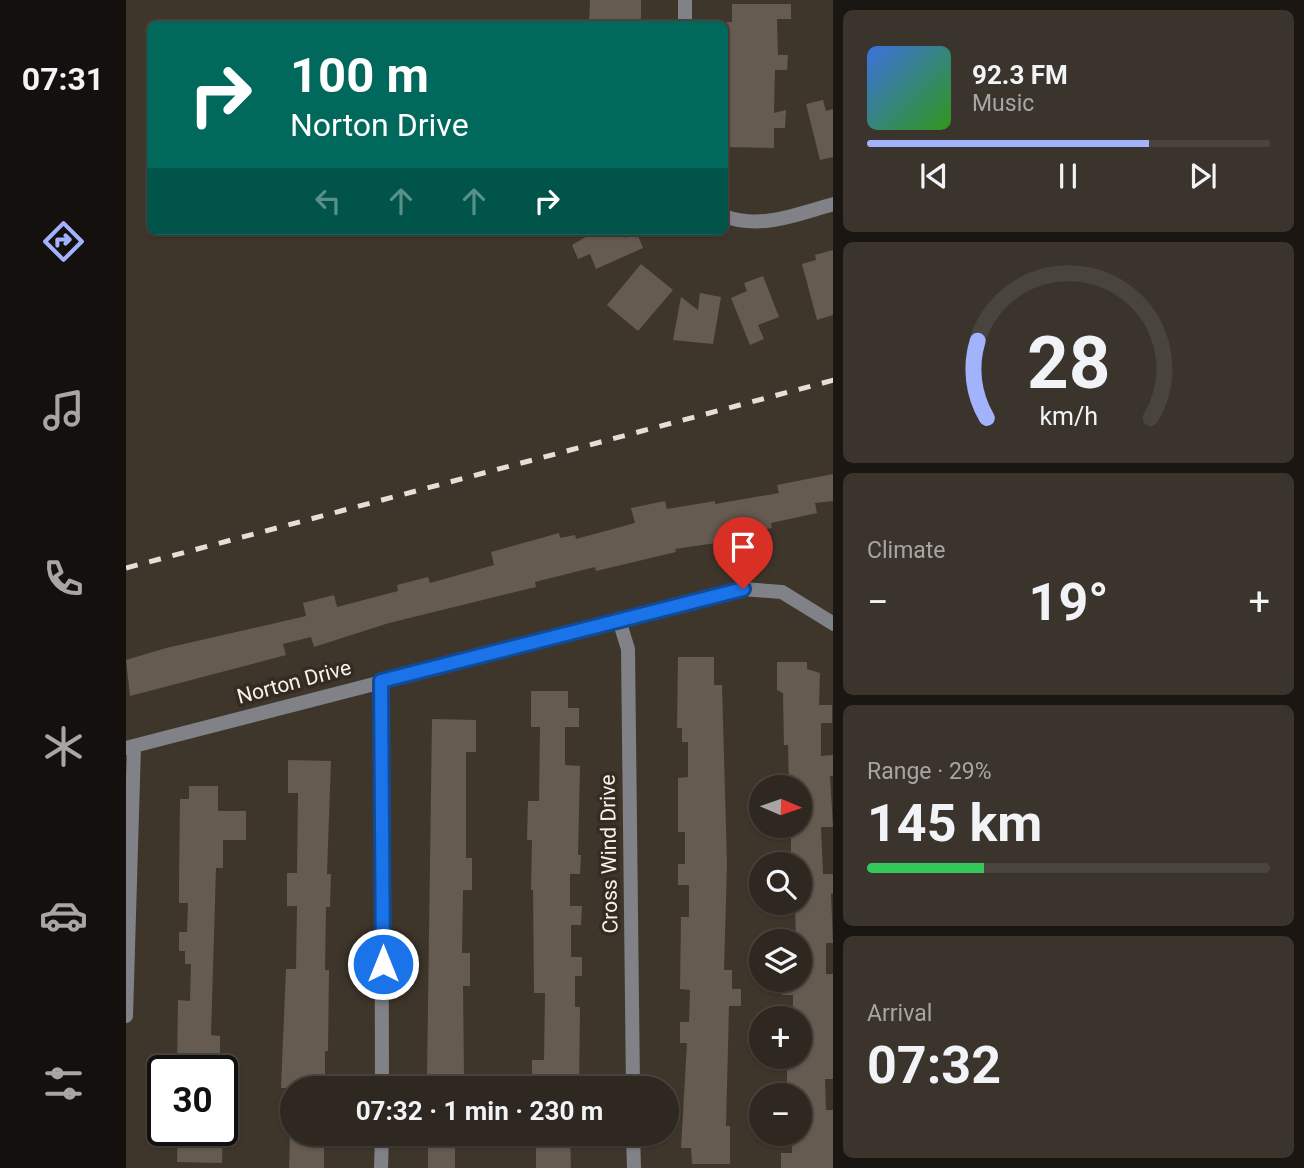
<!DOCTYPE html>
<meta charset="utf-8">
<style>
:root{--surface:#2f2820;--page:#3b342d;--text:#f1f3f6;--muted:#a7a6a5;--line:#4a443e;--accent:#a2b2fd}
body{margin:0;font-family:Roboto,sans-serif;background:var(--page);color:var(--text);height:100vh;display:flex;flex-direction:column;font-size:26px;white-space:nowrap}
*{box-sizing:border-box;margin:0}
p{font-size:23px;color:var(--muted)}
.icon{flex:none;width:38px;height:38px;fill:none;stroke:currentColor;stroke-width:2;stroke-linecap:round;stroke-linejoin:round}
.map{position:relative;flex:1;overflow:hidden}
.sheet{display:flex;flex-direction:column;gap:10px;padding:10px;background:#1a1612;width:471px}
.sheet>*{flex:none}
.guide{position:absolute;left:21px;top:21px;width:581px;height:214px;border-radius:10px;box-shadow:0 2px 5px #0004,0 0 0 2px var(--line);background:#00695c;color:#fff;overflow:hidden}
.needle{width:46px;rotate:92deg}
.controls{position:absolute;left:623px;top:775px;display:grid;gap:14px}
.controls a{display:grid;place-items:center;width:63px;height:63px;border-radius:50%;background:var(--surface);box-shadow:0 2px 5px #0004,0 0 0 2px var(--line);font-size:35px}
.speed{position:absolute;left:21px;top:1055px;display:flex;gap:14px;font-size:35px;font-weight:700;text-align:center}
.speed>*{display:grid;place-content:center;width:91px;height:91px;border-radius:50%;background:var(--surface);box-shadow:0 2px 5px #0004,0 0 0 2px var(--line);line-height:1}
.speed .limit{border:4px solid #111;border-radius:10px;background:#fff;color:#111}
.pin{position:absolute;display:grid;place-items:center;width:60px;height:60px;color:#fff;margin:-72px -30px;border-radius:50% 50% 50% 0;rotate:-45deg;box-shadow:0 0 7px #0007}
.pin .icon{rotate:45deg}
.me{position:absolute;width:77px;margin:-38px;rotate:0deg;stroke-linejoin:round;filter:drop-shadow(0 0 5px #0008)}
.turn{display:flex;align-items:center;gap:24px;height:147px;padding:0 28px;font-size:32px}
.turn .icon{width:91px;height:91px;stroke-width:2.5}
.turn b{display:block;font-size:49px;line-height:60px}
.lanes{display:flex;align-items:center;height:66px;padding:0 28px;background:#0003;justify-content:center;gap:35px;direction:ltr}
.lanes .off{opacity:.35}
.big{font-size:52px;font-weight:700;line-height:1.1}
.sheet .widget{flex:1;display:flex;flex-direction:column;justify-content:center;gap:10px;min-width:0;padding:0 24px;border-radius:10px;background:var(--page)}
.sheet .dial{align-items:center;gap:0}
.dial svg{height:182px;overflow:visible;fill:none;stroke:var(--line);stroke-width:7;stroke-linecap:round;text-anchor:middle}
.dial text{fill:var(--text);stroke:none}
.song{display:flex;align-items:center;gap:21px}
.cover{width:84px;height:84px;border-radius:10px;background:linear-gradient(135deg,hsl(220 70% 55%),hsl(110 70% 35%))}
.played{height:7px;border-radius:4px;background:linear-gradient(90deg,var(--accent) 70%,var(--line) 70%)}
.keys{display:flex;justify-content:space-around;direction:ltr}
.heat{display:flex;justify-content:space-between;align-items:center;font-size:38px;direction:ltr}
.charge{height:10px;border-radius:5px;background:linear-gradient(90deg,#34c759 29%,var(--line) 0)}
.trip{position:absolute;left:154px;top:1076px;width:399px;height:70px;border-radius:35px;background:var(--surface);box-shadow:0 2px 5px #0004,0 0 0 2px var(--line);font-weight:700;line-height:70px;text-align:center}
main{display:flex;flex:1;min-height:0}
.menu{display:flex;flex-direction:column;width:126px;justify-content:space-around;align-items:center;background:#13100d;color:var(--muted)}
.menu .icon{width:49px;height:49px}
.menu .on{color:var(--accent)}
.menu b{font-size:32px;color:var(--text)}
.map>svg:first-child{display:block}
.building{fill:#655b50}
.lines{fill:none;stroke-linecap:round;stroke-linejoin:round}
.minor{stroke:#808288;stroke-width:14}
.rail{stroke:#e6dfd8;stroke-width:5;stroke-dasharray:12 12;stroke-linecap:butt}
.route-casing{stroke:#114b97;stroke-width:18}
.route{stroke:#1a73e8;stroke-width:12}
.labels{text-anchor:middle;stroke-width:7;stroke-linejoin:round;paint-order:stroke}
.street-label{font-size:21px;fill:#f9f3ec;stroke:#342c22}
</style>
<main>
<nav class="menu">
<b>07:31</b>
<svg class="icon on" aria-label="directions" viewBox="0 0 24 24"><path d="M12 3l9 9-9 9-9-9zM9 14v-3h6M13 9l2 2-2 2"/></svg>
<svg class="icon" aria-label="music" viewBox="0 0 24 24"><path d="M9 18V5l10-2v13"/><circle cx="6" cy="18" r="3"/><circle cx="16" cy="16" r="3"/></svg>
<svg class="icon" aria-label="phone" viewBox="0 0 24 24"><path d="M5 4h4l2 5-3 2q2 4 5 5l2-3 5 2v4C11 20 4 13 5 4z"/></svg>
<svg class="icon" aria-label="climate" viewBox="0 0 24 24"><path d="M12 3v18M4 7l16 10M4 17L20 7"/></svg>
<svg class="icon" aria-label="car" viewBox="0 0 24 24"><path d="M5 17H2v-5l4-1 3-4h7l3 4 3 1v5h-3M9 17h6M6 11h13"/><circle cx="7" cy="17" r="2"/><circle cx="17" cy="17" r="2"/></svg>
<svg class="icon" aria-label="filters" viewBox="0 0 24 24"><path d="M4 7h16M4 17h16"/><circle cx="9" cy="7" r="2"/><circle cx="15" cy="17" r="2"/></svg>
</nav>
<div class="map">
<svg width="708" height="1168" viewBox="0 0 708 1168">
<rect width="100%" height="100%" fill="#3f362b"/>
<path class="building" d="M464 0H515V24H463Z
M606 4H665V19H651L652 55H662L661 70H649L648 113 660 110 659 128H648V148L598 147 601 22H606Z
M697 100 700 111 707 109V157L694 160 680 104Z
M470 231H496L499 238 511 233 517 248 470 269 464 254 452 259 446 245Z
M707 250V315L691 320 676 264 690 260 689 255Z
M515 264 547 290 512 331 481 305Z
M637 276 653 317 632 325 638 339 624 345 605 298 621 291 618 283Z
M574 293 595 297 587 344 547 340 555 297 572 310Z
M707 474V501L689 503 691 513 645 523 646 528 589 538 590 543 549 549 550 552 470 571 469 567 409 582 410 587 263 623 188 647 185 637 157 644 160 655 4 696 0 660 40 648 180 616 177 603 208 595 211 607 272 591 271 585 302 577 304 583 368 565 365 552 433 533 434 538 449 535 450 539 509 523 505 508 539 501 541 509 589 501V504L653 493 651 485Z
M552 657H588V685H596L601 864 598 970H606V989H615V1006H603L600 1126H604V1164H566L565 1148H555L561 1043H554V1022H563L564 990 554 989 555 917H563V885H552V864H559V832H552V778L562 777V742H556V728H551Z
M651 662H681V669L694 673 693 705H706V723H695V756L707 755V776H704L707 827H695L697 874H707V894H705L707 943H700V974H707V1079H699L700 1110H707V1168H655V1153H666V1134H674V1096H661V1057H674V1018H667V995H656V980H674V942H670L669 906H674V864H665V826H674V788H663L662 745H658L657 693 651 690Z
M405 691H442V708H453V727H439V765L454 766 452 855H455L454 874H444V906H456L455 925H445V957H456V976H449V1007H454L453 1088H420V1077H406V1060H418L419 993H408L407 890H405L406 840H401L402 801H413L414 727H405Z
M306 719 350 720V752H340V858H346V890H337L336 953H344V986H337L338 1078 301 1077Z
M162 760 205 761 201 874H205L204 907H200L199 970H203L202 1051H199V1088H155L160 969H170L171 906H161V873H171L172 793H162Z
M63 786H92V811H120V840H97V868H90L85 1035 94 1036V1068H51L52 1000 64 1001 65 964H59V951H53V932H61L62 903H53V883L54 799H63Z
M52 1131H97L96 1163 51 1162Z
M164 1134H198V1168H163Z
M410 1134H444L445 1168H410Z
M302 1136H329V1168H302Z"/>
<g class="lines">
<path class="minor" d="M559 0V24
M598 216C635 230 671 214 708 204
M493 620 502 649 507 1088
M255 681 256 1088
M0 748 617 589 656 592 708 624
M0 1016 8 746
M507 1134 508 1168
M255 1168 256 1134"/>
<path class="rail" d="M0 568 708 380"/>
</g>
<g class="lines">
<defs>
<path id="route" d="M257 964 255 681 617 589"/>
</defs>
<use href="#route" class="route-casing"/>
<use href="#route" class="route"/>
</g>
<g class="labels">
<g class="street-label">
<text transform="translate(168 682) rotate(-15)" y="7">Norton Drive</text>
<text transform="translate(483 854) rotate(-91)" y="7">Cross Wind Drive</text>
</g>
</g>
</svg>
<div class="controls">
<a><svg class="needle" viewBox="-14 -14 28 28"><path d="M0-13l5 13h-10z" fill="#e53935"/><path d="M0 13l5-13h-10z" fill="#a7a6a5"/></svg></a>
<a><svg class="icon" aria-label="search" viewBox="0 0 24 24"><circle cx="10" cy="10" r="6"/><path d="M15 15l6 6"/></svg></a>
<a><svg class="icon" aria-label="layers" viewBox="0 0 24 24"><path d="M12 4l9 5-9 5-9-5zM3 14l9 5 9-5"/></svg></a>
<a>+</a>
<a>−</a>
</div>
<div class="speed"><div class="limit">30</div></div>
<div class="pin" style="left:617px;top:589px;background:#d93025"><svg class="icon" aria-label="arrive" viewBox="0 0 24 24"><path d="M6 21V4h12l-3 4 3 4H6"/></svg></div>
<svg class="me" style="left:257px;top:964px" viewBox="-20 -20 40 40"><circle r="17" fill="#1a73e8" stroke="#fff" stroke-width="3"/><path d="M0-11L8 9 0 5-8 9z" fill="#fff"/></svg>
<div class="trip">07:32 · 1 min · 230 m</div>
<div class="guide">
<div class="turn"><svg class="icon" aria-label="right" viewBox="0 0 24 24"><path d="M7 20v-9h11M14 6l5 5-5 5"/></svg><div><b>100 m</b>Norton Drive</div></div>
<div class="lanes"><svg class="icon off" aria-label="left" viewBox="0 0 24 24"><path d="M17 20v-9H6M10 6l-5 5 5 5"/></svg><svg class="icon off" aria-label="ahead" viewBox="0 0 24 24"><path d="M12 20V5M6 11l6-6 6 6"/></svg><svg class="icon off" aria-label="ahead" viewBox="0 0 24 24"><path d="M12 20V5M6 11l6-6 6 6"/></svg><svg class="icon" aria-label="right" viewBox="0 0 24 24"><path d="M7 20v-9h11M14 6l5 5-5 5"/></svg></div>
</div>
</div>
<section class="sheet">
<div class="widget">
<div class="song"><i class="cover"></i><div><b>92.3 FM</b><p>Music</p></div></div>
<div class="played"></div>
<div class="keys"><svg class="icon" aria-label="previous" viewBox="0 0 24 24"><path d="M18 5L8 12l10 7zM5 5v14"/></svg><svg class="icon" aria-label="pause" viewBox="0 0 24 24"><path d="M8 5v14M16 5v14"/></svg><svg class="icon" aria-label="next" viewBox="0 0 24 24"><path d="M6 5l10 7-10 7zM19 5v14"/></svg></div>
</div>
<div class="widget dial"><svg viewBox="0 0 100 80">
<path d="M14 69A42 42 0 1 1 86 69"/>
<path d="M14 69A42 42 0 0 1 10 35" stroke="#a2b2fd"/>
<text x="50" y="56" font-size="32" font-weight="700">28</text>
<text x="50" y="72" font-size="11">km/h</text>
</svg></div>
<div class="widget"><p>Climate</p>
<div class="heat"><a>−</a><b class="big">19°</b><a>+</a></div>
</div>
<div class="widget"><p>Range · 29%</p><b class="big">145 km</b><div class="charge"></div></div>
<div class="widget"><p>Arrival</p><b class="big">07:32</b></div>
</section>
</main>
